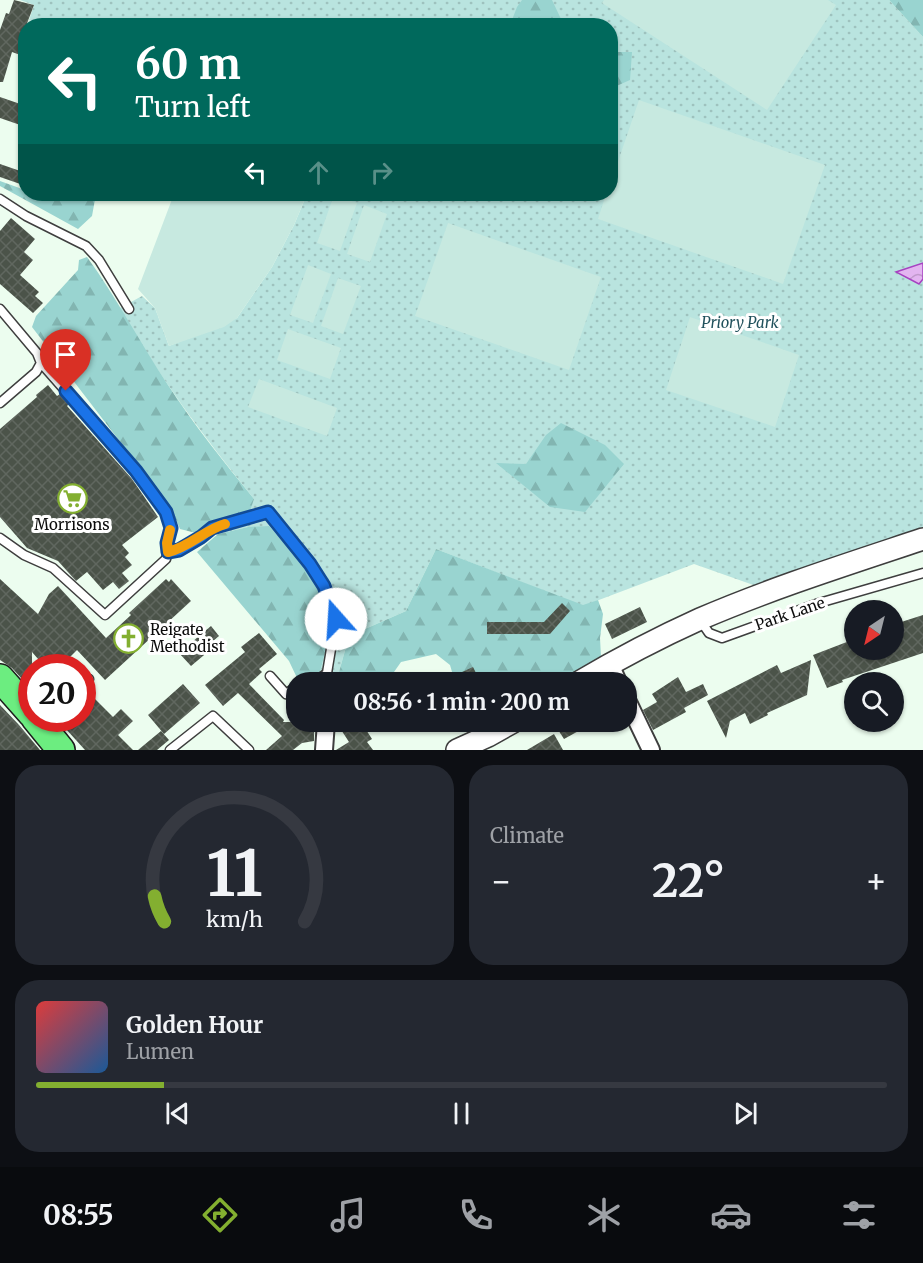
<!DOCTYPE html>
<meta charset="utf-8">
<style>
:root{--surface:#171b24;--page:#242831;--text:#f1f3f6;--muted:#9ea1a6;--line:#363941;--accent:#83af30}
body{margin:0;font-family:Merriweather,serif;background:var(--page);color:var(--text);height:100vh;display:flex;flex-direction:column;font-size:22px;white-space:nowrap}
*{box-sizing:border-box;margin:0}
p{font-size:20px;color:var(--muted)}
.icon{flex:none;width:33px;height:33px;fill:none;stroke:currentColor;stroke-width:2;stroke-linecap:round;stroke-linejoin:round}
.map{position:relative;height:750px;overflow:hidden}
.side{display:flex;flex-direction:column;gap:15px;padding:15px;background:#0d0f14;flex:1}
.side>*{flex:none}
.guide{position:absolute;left:18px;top:18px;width:600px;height:183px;border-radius:24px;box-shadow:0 2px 4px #0004;background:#00695c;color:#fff;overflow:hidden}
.needle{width:39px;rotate:215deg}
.buttons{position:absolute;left:844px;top:600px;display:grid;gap:12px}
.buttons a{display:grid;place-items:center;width:60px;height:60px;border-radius:50%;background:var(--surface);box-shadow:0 2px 4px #0004;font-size:30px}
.speed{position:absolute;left:18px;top:654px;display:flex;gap:12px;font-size:30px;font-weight:700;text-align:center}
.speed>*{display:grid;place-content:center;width:78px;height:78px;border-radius:50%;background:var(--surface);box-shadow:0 2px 4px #0004;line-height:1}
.speed .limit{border:9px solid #d22;background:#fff;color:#111}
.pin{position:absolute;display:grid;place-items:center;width:51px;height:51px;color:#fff;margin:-62px -26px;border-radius:50% 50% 50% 0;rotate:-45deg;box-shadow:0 0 6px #0007}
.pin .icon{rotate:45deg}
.me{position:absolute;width:66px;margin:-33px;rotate:341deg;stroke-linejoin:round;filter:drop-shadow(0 0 4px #0008)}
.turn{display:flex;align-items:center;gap:21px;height:126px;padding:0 18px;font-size:27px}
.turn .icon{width:78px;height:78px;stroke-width:2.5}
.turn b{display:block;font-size:42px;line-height:51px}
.lanes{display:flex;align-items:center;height:57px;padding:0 18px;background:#0003;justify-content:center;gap:30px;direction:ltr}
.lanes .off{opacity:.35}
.big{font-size:45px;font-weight:700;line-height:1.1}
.side .tile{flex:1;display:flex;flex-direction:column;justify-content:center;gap:9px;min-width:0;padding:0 21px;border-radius:24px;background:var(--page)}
.side .dial{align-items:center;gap:0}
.dial svg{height:156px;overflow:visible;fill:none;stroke:var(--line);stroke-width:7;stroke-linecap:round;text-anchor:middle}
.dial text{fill:var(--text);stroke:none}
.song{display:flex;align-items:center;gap:18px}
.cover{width:72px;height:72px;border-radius:9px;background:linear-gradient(135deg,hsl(0 70% 55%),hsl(210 70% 35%))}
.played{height:6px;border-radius:3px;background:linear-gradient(90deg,var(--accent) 15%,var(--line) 15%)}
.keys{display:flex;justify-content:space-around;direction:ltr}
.heat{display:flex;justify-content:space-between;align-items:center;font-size:33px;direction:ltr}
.side .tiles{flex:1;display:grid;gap:15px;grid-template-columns:1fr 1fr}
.tile:last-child{grid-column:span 2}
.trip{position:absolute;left:286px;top:672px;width:351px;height:60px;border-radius:24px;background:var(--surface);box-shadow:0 2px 4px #0004;font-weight:700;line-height:60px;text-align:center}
.tab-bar{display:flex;height:96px;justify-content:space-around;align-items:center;background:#090b0e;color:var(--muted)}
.tab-bar .icon{width:42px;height:42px}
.tab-bar .on{color:var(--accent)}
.tab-bar b{font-size:27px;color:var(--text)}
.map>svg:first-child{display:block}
.green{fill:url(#green-dots)}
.forest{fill:url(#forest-firs)}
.pitch{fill:#c7e9e0}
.water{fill:url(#water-waves);stroke:#a742c1;stroke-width:1.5}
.building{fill:url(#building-cross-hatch)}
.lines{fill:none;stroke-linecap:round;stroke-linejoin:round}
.service-casing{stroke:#3e3e3e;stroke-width:11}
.minor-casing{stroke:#3e3e3e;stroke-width:20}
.tertiary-casing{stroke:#3e3e3e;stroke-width:24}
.primary-casing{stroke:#1c1c1c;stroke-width:30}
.service{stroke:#fff;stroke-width:8}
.minor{stroke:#fff;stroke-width:16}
.tertiary{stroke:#fff;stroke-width:21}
.primary{stroke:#6ced80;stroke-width:27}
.route-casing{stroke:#114b97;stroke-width:15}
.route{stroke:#1a73e8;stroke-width:10}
.slow{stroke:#f59e0b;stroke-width:10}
.labels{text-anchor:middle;stroke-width:6;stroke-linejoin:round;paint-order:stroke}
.park-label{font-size:15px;font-style:italic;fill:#22525d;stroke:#fff}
.poi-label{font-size:15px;fill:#0b0b0b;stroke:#fff}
.street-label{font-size:15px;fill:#0b0b0b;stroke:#fff}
</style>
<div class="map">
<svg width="923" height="750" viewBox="0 0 923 750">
<defs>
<pattern id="green-dots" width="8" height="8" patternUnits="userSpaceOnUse" patternTransform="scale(1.5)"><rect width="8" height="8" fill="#b9e4df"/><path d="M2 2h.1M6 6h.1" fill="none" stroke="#9ec2be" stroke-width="1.8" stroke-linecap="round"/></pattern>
<pattern id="forest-firs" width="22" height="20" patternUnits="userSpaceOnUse" patternTransform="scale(1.5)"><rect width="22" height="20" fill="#99d4d0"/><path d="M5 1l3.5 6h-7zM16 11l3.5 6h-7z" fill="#82b5b1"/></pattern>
<pattern id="water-waves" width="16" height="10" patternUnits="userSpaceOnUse" patternTransform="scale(1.5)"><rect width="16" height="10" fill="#e3b5f0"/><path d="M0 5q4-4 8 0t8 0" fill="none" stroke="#c19acc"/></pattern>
<pattern id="building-cross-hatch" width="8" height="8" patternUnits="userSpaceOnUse" patternTransform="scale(1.5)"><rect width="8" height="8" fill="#4b5349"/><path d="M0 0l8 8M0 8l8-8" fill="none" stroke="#60675f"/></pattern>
</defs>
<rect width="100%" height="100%" fill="#ecfdef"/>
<path class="green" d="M20 0H889L923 37V534L765 589 694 564 583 606 436 549 406 611 349 636 339 672 319 675 325 653 248 527 218 534 210 522 223 517 254 499C205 438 158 376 120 308L142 296 155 308 169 346 237 318 272 267 294 225 307 194H610V26H95L77 19 75 25 45 26 29 20 34 5Z"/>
<path class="forest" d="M522 0H552L561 19 557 25H510L517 7Z
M889 0H923V37Z
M610 52H632L630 80 612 88H610Z
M0 181 25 190 26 194H96L92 216 78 229 0 186Z
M87 257C117 298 140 343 168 385 194 425 224 462 254 499L250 511 210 522 196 533 180 529 171 508 32 327 36 316 78 270 79 260Z
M561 423 605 445 624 464 585 512 550 507 496 463 526 464 546 435Z
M269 526C292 553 323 583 328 619 330 637 324 658 319 675L298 680 289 661 197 552 218 534 248 527Z
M436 549 583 605 598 600 603 614 600 638 601 657 560 682H455L450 665 436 654 401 662 387 682H338L339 672 349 636 406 611Z"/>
<path class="pitch" d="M604 0H828L836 5 767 110 602 3Z
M639 100 825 165 783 284 598 219 606 194H610L611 182Z
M174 194H307L294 225 272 267 237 318 224 327 169 346 155 308 138 289Z
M334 195 357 203 340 251 317 243Z
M364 205 387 214 370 262 347 254Z
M448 223 601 277 569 370 415 316Z
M308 265 331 274 313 323 290 315Z
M338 278 361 286 343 334 321 326Z
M690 317 799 355 775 427 666 390Z
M288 329 341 348 330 379 277 360Z
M259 379 337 408 327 436 248 407Z"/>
<path class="water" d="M923 263V279L919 284 896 272Z"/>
<path class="building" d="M14 0 34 5 26 26V57L12 52 3 82H0V30L6 13 9 14Z
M0 97 26 106V127L0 118Z
M0 164 26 173V186L0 177Z
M11 218 35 239 24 252 33 260 20 275 39 292 35 296 43 303 33 313 0 284V231Z
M48 385 57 396 60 394 69 404 67 406 132 479 158 517 122 545 129 553 125 557 132 565 122 573 129 581 119 589 113 582 103 590 87 572 76 581 58 561 27 548 0 517V429L37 397 36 395Z
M0 579 38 614 49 594 58 586 106 638 131 615 129 613 166 579 169 582 171 579 191 601 105 680 77 650 59 668 52 661 45 667 32 652V690L12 668 0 660Z
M562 603 570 611 550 634H487V622H544Z
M640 607 647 622 612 639 605 624Z
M923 615V653L842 680 843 682 827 688 813 655 852 640 855 650H894V638L899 637 895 624Z
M211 626 219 636 213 641 216 645 191 666 179 653Z
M259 633 277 654 259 669 262 672 249 684 284 720 283 722H314V741L302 743 293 750H266L282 736 238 693 223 706 205 685 245 652 241 647Z
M811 660 807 695 767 713 768 715 750 724 745 713 730 721 726 738 707 701 777 665 781 673Z
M473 667 478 677 468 682 462 672Z
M678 677 686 692 703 684 708 695 684 708 686 712 653 730 643 710 657 702 652 694Z
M183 684 200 703 164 734 148 715Z
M92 696 113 717 121 709 133 721 118 735 133 750H85L56 718H82V703Z
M0 705 19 725 40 750H0Z
M344 722H361L372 739 367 742 373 750H336L349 742 338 725Z
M553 722H595L564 739Z
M161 731 169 740 157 750H138Z
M554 734 563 750H527Z"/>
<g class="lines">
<defs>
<path id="service" d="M0 199 26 216 86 246 99 260 129 309
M0 309 37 353 41 363 136 471 166 512 171 528 167 543 168 552
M0 403 36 372 41 363
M0 538 24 555 53 568 105 615 166 559 168 552 179 550 201 537 212 528 268 512 310 564 324 586 336 619 326 679 310 682
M700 620 709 633 722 638 819 603 923 573
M270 676 286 694 297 686
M82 685 89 679
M170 750 213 716 249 750"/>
<path id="minor" d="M610 664 618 682
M326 679V682
M627 700 651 750
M324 750 326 722"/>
<path id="tertiary" d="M579 682C618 659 658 638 700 619 772 588 848 564 923 539
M457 750 488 736 513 722"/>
<path id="primary" d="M0 678 32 714
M35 718 61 750"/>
</defs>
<use href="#service" class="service-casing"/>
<use href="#minor" class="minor-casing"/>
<use href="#tertiary" class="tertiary-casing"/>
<use href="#primary" class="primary-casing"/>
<use href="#service" class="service"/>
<use href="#minor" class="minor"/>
<use href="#tertiary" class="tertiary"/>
<use href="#primary" class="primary"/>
</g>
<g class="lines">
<defs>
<path id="route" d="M66 391 136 471 166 512 171 528 167 543 168 552 179 550 201 537 212 528 268 512 310 564 324 586 336 619"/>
</defs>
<use href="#route" class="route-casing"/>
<use href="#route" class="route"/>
<path class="slow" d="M170 530 167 543 168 552C190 547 204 530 225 524"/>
</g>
<defs>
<symbol id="supermarket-ring" viewBox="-11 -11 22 22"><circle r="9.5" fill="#fff" stroke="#83af30" stroke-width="1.5"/><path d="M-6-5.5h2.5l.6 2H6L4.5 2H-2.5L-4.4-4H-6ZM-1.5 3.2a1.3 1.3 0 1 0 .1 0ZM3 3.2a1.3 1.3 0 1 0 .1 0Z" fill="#83af30"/></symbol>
<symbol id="church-ring" viewBox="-11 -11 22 22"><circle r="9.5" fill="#fff" stroke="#83af30" stroke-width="1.5"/><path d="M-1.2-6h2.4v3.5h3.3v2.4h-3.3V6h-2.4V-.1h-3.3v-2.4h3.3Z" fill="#83af30"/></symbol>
</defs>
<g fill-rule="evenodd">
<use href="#supermarket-ring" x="56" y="482" width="33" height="33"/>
<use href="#church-ring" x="112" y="622" width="33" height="33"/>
</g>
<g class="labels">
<g class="park-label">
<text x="740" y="328">Priory Park</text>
</g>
<g class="poi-label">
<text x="72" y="530">Morrisons</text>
<text x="150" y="635" text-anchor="start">Reigate<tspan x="150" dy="17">Methodist</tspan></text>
</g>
<g class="street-label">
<text transform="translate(790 614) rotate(-19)" y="5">Park Lane</text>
</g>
</g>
</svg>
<div class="buttons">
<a><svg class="needle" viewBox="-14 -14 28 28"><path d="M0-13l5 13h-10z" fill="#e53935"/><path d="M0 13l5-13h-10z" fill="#9ea1a6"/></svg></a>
<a><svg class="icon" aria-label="search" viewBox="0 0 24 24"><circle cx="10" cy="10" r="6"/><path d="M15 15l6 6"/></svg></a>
</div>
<div class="speed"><div class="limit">20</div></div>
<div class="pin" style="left:66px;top:391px;background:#d93025"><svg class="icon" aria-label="arrive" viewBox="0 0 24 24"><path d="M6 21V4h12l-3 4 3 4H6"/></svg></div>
<svg class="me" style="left:336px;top:619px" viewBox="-20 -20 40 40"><circle r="19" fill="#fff"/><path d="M0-13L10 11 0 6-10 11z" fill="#1a73e8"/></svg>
<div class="trip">08:56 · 1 min · 200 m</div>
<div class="guide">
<div class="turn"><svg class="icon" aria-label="left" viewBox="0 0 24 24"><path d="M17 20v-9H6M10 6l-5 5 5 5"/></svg><div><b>60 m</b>Turn left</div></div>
<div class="lanes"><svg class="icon" aria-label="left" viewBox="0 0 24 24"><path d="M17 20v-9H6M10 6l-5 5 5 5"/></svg><svg class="icon off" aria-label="ahead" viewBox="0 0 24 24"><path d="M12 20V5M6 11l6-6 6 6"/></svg><svg class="icon off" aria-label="right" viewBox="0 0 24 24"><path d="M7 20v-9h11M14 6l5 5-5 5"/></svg></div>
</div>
</div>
<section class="side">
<div class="tiles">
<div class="tile dial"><svg viewBox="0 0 100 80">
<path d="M14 69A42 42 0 1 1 86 69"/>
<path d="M14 69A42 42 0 0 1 9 56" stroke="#83af30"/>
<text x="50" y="56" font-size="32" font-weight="700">11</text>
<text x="50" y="72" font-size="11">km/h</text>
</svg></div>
<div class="tile"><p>Climate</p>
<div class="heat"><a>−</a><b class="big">22°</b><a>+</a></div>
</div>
<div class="tile">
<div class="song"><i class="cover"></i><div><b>Golden Hour</b><p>Lumen</p></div></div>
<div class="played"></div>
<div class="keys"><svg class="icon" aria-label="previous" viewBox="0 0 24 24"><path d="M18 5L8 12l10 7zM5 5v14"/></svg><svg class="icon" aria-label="pause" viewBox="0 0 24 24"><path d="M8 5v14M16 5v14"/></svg><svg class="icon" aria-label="next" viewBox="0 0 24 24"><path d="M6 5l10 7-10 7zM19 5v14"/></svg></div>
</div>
</div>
</section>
<nav class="tab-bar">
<b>08:55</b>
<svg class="icon on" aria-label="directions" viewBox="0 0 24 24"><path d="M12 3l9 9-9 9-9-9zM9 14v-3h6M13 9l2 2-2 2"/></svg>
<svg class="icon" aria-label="music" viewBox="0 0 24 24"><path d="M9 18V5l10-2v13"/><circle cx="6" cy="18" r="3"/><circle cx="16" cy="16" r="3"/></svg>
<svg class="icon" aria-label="phone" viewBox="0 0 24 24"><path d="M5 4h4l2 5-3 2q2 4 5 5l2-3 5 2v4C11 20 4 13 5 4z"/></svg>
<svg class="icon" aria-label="climate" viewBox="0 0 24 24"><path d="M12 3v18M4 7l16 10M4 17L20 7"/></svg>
<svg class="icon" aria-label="car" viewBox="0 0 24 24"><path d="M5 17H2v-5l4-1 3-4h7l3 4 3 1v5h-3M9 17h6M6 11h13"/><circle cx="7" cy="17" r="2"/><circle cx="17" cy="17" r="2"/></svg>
<svg class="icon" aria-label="filters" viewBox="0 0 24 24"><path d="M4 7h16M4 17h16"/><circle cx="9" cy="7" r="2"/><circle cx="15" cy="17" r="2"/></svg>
</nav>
